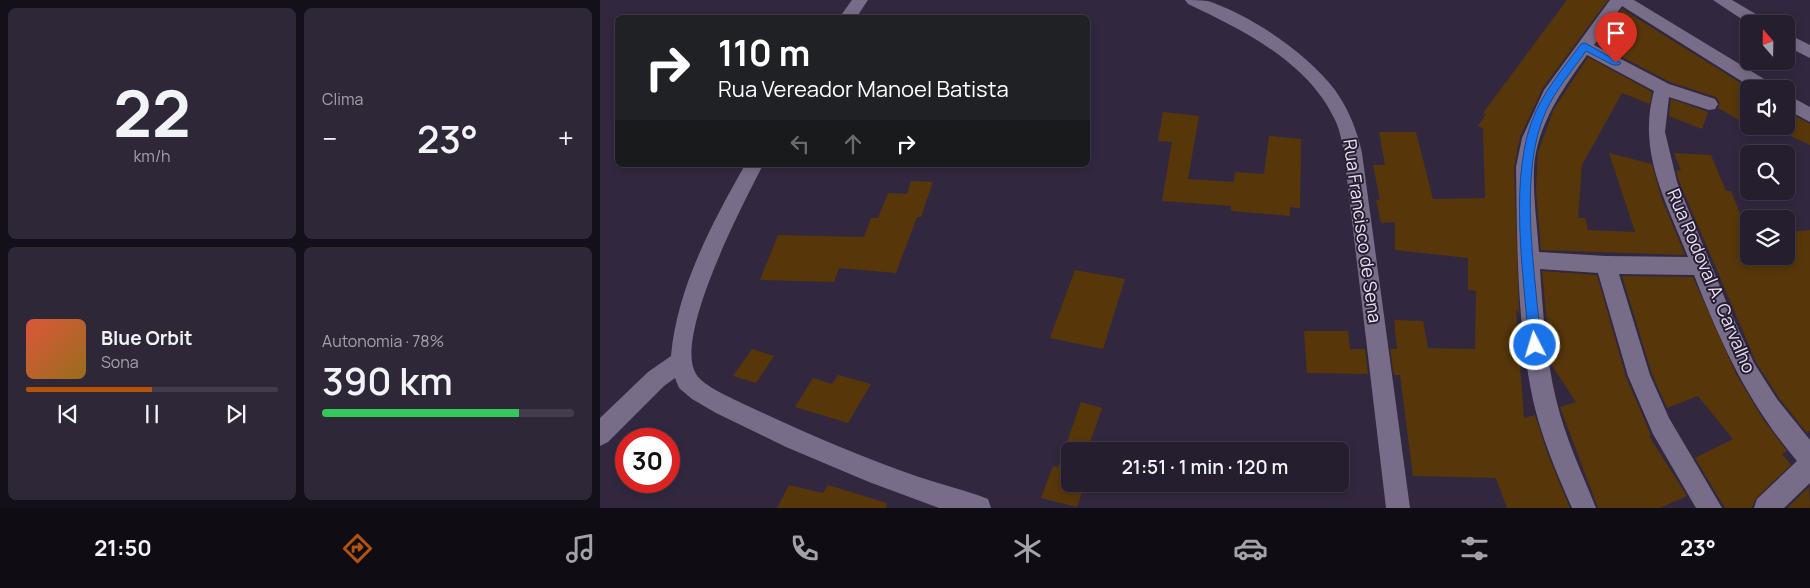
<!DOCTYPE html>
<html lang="pt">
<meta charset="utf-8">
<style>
:root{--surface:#251e2f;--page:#2d2737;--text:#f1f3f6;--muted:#a3a2aa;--line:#423c4b;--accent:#b45309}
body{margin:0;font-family:Manrope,sans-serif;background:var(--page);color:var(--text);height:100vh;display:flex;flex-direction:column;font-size:19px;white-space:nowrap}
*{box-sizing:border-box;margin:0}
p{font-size:16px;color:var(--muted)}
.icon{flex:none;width:28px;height:28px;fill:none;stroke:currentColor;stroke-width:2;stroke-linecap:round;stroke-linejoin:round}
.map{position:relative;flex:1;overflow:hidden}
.side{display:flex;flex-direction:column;gap:8px;padding:8px;background:#14101a;width:600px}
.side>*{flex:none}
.top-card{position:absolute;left:15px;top:15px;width:475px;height:152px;border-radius:8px;box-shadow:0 2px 8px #0003,0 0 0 1px var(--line);background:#202124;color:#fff;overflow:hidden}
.needle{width:32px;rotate:340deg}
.buttons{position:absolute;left:1140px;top:15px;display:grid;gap:10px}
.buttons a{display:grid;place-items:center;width:55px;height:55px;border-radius:8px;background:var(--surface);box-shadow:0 2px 8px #0003,0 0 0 1px var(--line);font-size:25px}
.speed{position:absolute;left:15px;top:428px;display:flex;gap:10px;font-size:25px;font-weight:700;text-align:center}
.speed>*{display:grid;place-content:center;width:65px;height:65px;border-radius:50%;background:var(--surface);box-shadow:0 2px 8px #0003,0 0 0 1px var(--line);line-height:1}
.speed .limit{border:8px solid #d22;background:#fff;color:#111}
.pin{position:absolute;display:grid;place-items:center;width:42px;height:42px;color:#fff;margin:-51px -21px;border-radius:50% 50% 50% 0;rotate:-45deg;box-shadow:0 0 5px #0007}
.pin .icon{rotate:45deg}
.me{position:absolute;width:55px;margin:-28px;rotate:355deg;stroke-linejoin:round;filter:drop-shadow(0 0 4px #0008)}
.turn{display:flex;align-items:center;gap:18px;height:105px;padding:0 20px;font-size:22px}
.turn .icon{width:65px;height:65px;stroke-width:2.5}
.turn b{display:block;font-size:35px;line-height:42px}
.lanes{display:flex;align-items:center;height:48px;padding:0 20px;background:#0003;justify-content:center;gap:25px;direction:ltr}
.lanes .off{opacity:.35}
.big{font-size:38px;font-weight:600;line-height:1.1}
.side .tile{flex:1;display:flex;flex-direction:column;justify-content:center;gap:8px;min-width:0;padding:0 18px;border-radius:8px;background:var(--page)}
.side .dial{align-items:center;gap:0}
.dial b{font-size:65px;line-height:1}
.song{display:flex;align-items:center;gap:15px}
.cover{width:60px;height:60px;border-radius:8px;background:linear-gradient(135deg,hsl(10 70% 55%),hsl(40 70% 35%))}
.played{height:5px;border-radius:2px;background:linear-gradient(90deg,var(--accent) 50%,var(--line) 50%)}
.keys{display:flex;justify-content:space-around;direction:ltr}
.heat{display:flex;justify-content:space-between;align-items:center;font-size:28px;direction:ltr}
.charge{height:8px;border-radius:4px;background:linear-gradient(90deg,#34c759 78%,var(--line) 0)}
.side .tiles{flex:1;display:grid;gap:8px;grid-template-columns:repeat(2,1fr)}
.trip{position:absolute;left:461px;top:442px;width:288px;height:50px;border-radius:8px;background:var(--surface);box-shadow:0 2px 8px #0003,0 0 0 1px var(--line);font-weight:600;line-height:50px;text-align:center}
.tabs{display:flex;height:80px;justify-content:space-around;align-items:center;background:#0f0c13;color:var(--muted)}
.tabs .icon{width:35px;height:35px}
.tabs .on{color:var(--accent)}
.tabs b{font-size:22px;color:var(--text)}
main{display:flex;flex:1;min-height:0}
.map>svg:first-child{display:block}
.building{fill:#57360a}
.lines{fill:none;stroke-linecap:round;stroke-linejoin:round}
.street{fill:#776d88;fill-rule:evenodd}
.route{fill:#1a73e8;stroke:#114b97}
.labels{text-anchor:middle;stroke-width:4;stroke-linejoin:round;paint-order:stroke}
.street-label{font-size:18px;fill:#e8e2f1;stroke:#271e34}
</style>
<main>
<section class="side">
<div class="tiles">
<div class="tile dial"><b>22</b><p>km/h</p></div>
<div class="tile"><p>Clima</p>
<div class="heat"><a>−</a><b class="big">23°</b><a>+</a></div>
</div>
<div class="tile">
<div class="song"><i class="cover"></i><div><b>Blue Orbit</b><p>Sona</p></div></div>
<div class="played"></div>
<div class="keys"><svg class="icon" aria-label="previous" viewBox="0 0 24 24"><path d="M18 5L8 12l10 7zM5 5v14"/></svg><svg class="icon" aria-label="pause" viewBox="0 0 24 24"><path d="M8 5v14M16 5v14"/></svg><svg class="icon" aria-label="next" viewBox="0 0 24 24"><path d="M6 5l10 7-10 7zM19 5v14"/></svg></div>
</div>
<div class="tile"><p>Autonomia · 78%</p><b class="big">390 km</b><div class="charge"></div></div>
</div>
</section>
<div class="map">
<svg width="1210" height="508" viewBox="0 0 1210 508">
<rect width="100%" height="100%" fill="#31283f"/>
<path class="building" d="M967 0H1008L942 89 920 137 914 167 919 314 916 309 924 418 935 415 948 455 970 508H907L896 478 813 476 800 375H794L790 349H797L794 320 823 321 828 348 875 349 876 291 868 290V258L795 250V222L781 223 776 200H780L773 165H785L779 132H816L833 199 885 198 883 128 878 126 886 114 883 113Z
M1022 9 1150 89 1149 117 1141 121 1118 108 1120 103 1116 97 1070 82 997 44Z
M988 57 1052 92 1050 104 1022 93 982 165 978 218H985L988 230 1035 232 1009 153 1052 164 1061 197 1085 255 941 250 936 189 938 152 954 109Z
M1071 99 1108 112 1102 129 1069 116Z
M1186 111 1210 124V145L1169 126H1186Z
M563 112 599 116 588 179 634 182 635 172 664 174 669 136 701 139 700 208 690 207V216L631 211V206L562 201 572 142 558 141Z
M1074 153 1111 155 1126 191H1131L1149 236V256H1186V232L1210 230V431L1207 433 1179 398 1156 362 1079 181 1076 170 1081 171Z
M311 181 333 182 321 217H317L296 273 239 268 234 282 160 280 178 235 264 237 271 218H278L288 193 307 194Z
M475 270 525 279 503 349 450 338Z
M942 271 997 275 1026 377 1051 435 1049 436 1087 496 1060 508H998L960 407 976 402 951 364Z
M1022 276 1093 277 1136 374 1163 419 1187 451 1182 454 1191 465 1156 498 1152 508H1125L1095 458 1133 439 1098 396 1067 408 1052 374Z
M704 331H748L750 349H765L768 374 707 373Z
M152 349 174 356 156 383 133 376Z
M238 375 271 384 248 423 195 407 213 378 232 384Z
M481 402 502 408 487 451H470V484H485L477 507 441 498 453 466 458 467Z
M189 485 223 493 228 485 287 503 286 508H177Z
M1209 487 1210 508H1187Z"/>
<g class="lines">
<path class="street" d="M252 0H268L256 18H239Z
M585 0C592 0 601 0 608 1 652 16 707 53 735 90 749 110 757 130 762 153L810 508H786L744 153C742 142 740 130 735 120 708 62 643 30 588 4Z
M1010 0H1034L1174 85 1176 89H1154L1022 6 994 45 1069 84 1115 99 1118 104 1115 109 1109 110 1069 97 1065 132 1077 182 1130 311 1154 363 1177 399 1210 440V483L1184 508H1154L1157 499 1197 461C1148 403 1122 346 1094 275L1019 274 1050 375 1069 418 1122 508H1096L1053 434 1028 376 998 273 940 269C943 313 946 357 956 399 965 437 982 473 996 508H972C957 474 941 436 933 400 917 325 917 243 916 167L922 138 944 90ZM987 55 1054 91C1037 152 1066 201 1088 257L1006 256 939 252C937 224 933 196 934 168 937 124 963 89 987 55Z
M1113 0H1132L1166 20 1168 24H1149Z
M1186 33 1210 45V58L1186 46Z
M1186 94 1210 107V122L1186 109Z
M145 165H163C144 202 73 337 96 374 104 387 134 399 148 406 203 432 261 457 319 477 342 485 366 490 388 499L391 508H339L269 482 186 447 116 413 92 399 79 388 75 378 64 386 8 442 0 446V418L48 372 71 356C77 288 112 223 145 165Z"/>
</g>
<path class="route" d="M985 43 1021 63 1019 65H1013L986 51C972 71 956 89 946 111 917 175 936 276 941 345L935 350 929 345C924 276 907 173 936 111 948 86 965 66 981 44Z"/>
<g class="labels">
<g class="street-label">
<text transform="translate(762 231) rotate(82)" y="6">Rua Francisco de Sena</text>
<text transform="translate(1111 281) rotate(67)" y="6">Rua Rodoval A. Carvalho</text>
</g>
</g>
</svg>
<div class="buttons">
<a><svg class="needle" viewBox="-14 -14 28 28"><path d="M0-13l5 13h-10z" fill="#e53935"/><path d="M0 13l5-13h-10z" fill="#a3a2aa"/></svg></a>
<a><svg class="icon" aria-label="sound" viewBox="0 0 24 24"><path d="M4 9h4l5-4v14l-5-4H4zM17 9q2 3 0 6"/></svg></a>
<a><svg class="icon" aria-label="search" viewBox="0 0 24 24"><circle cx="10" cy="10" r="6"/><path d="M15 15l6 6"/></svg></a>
<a><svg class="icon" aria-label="layers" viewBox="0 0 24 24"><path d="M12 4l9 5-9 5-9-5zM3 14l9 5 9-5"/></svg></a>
</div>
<div class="speed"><div class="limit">30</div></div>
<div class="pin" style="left:1016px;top:63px;background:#d93025"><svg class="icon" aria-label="arrive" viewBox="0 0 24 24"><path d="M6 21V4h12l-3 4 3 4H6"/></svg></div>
<svg class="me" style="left:935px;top:345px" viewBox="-20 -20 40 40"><circle r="17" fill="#1a73e8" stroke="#fff" stroke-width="3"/><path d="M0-11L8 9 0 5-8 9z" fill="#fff"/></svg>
<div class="trip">21:51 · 1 min · 120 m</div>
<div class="top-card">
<div class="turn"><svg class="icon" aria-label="right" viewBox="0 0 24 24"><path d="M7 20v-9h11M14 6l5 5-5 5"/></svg><div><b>110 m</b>Rua Vereador Manoel Batista</div></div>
<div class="lanes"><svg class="icon off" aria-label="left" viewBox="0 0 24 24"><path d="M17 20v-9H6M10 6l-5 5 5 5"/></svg><svg class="icon off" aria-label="ahead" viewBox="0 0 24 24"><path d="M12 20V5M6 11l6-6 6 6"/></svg><svg class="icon" aria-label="right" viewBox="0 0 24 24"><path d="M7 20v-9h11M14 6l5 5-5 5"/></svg></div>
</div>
</div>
</main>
<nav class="tabs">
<b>21:50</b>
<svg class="icon on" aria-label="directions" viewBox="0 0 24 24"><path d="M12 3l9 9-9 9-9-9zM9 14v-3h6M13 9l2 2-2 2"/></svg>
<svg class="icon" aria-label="music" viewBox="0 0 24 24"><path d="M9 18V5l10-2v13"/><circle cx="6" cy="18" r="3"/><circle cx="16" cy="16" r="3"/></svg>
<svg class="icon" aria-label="phone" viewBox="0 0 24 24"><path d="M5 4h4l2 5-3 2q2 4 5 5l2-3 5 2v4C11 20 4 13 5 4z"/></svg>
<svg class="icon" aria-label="climate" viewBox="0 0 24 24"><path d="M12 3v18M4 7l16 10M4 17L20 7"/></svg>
<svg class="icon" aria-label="car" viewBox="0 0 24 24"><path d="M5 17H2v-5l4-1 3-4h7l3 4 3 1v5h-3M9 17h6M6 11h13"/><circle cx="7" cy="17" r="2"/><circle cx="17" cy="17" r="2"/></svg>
<svg class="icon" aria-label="filters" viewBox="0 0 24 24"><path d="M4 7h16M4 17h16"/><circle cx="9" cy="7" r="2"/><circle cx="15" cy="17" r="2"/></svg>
<b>23°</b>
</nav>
